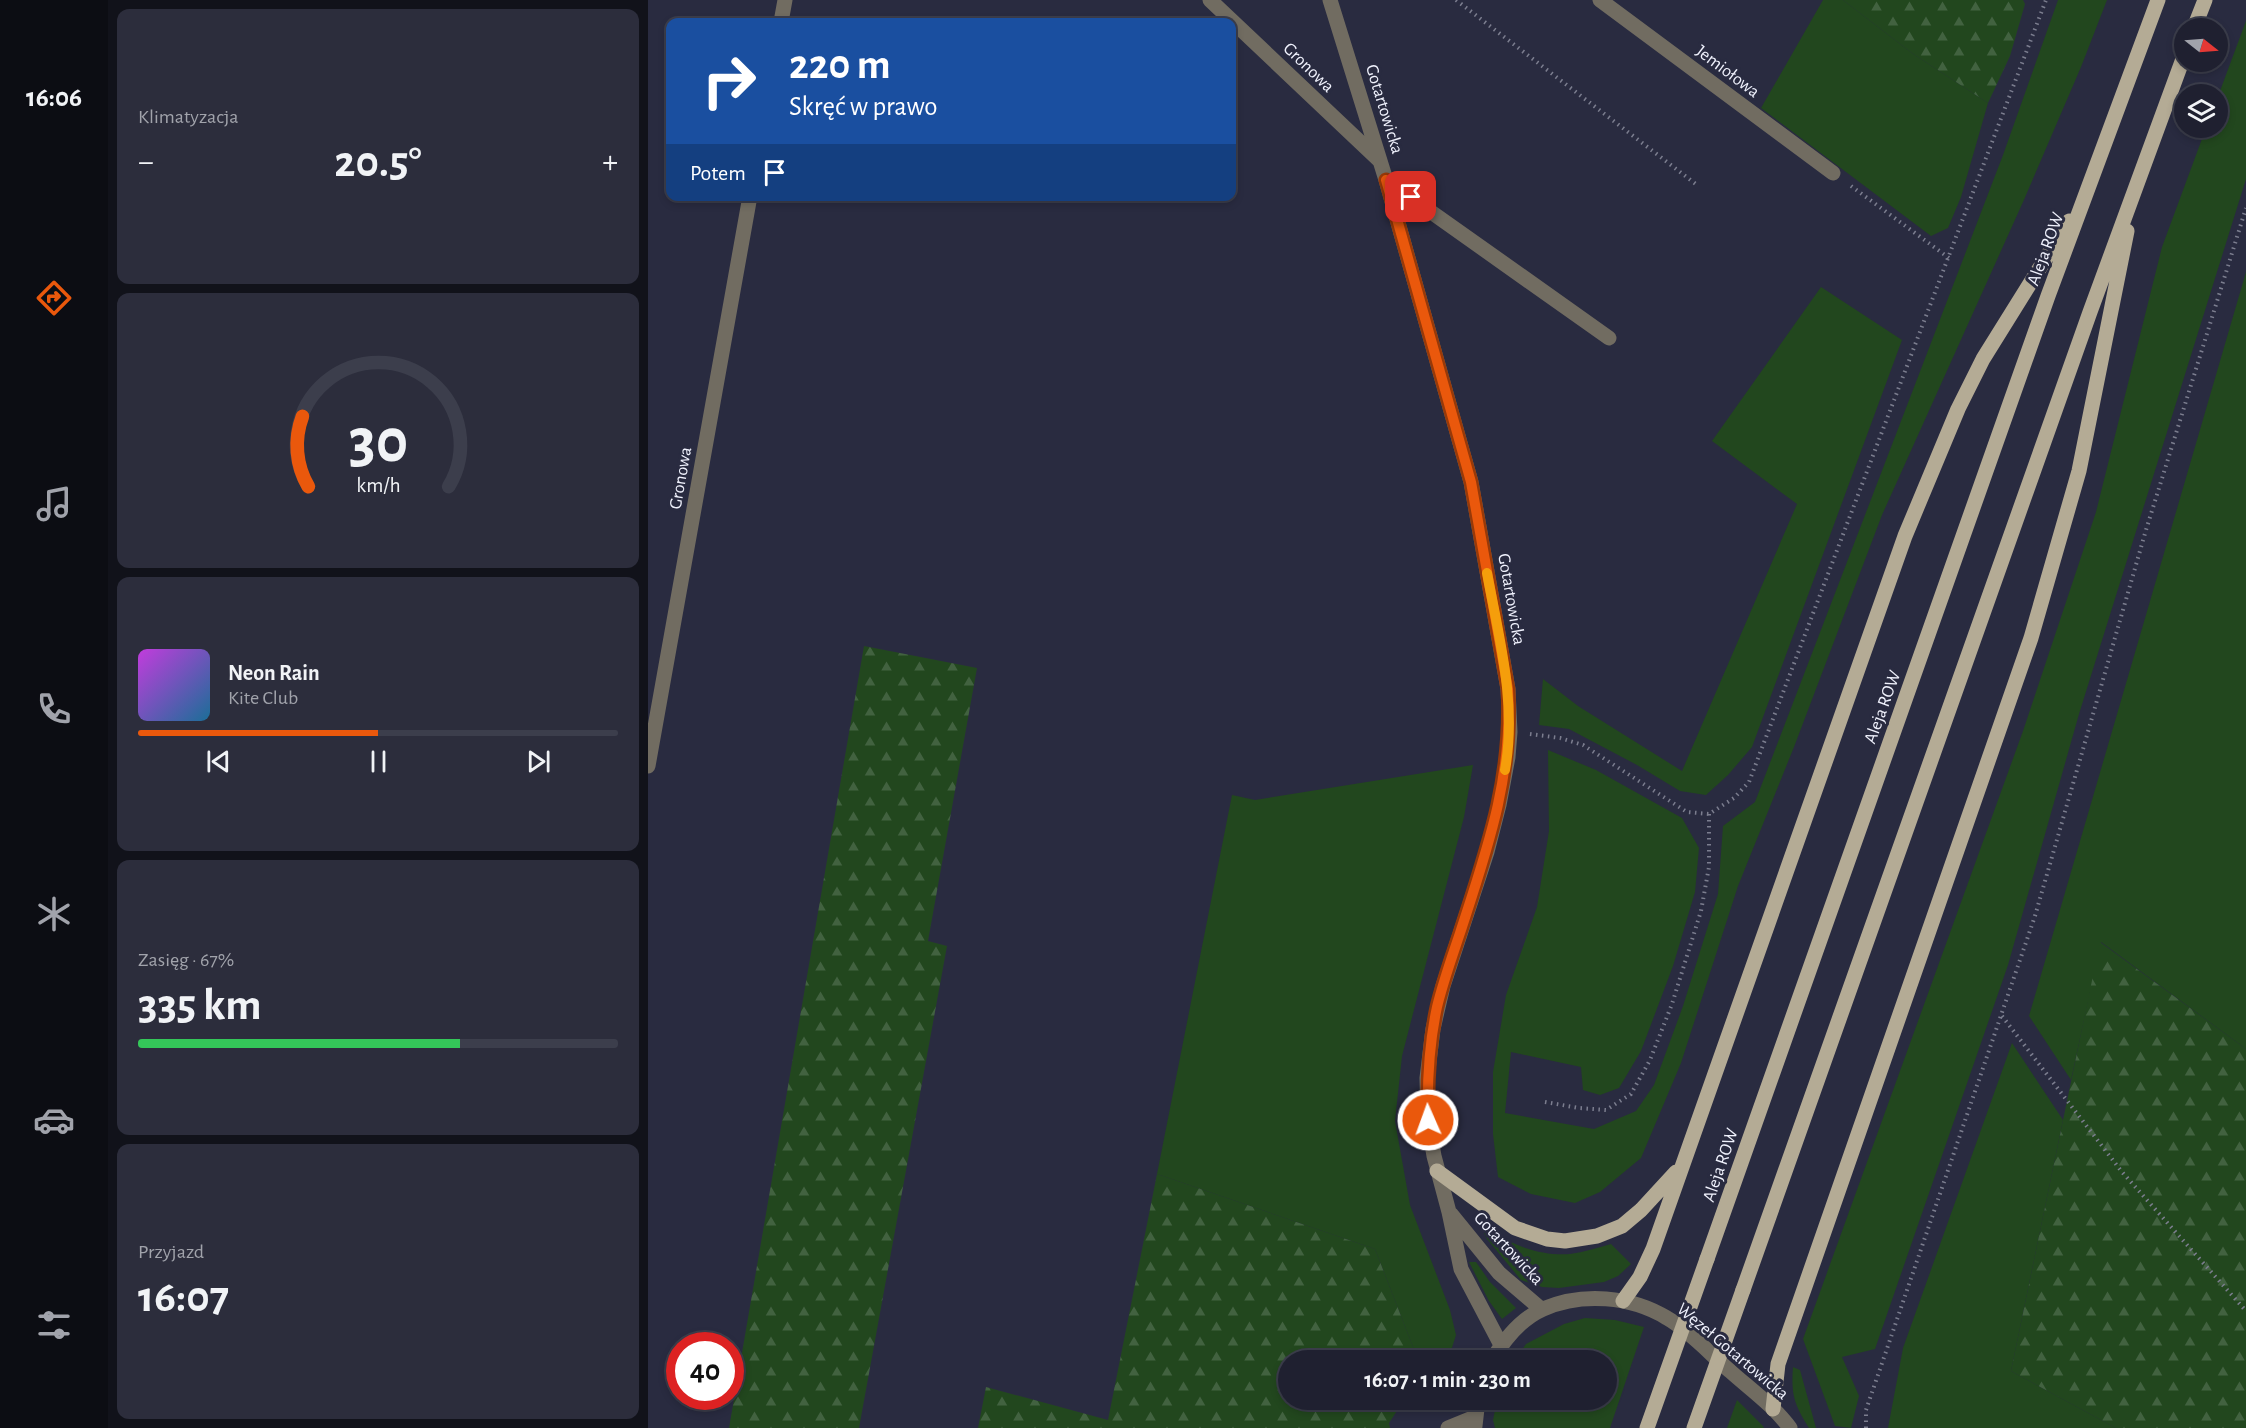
<!DOCTYPE html>
<html lang="pl">
<meta charset="utf-8">
<style>
:root{--surface:#1f2030;--page:#2c2d3c;--text:#f1f3f6;--muted:#a1a3ab;--line:#3c3e4c;--accent:#ea580c}
body{margin:0;font-family:"Alegreya Sans",sans-serif;background:var(--page);color:var(--text);height:100vh;display:flex;flex-direction:column;font-size:22px;white-space:nowrap}
*{box-sizing:border-box;margin:0}
p{font-size:20px;color:var(--muted)}
.icon{flex:none;width:33px;height:33px;fill:none;stroke:currentColor;stroke-width:2;stroke-linecap:round;stroke-linejoin:round}
.map{position:relative;flex:1;overflow:hidden}
.panel{display:flex;flex-direction:column;gap:9px;padding:9px;background:#11121a;width:540px}
.panel>*{flex:none}
.hud{position:absolute;left:18px;top:18px;width:570px;height:183px;border-radius:12px;box-shadow:0 3px 9px #0003,0 0 0 2px var(--line);background:#1a4fa0;color:#fff;overflow:hidden}
.needle{width:39px;rotate:107deg}
.controls{position:absolute;left:1526px;top:18px;display:grid;gap:12px}
.controls a{display:grid;place-items:center;width:54px;height:54px;border-radius:50%;background:var(--surface);box-shadow:0 3px 9px #0003,0 0 0 2px var(--line);font-size:30px}
.speed{position:absolute;left:18px;top:1332px;display:flex;gap:12px;font-size:30px;font-weight:700;text-align:center}
.speed>*{display:grid;place-content:center;width:78px;height:78px;border-radius:50%;background:var(--surface);box-shadow:0 3px 9px #0003,0 0 0 2px var(--line);line-height:1}
.speed .limit{border:9px solid #d22;background:#fff;color:#111}
.pin{position:absolute;display:grid;place-items:center;width:51px;height:51px;color:#fff;margin:-26px;border-radius:12px;box-shadow:0 3px 9px #0006}
.me{position:absolute;width:66px;margin:-33px;rotate:358deg;stroke-linejoin:round;filter:drop-shadow(0 0 4px #0008)}
.turn{display:flex;align-items:center;gap:21px;height:126px;padding:0 24px;font-size:27px}
.turn .icon{width:78px;height:78px;stroke-width:2.5}
.turn b{display:block;font-size:42px;line-height:51px}
.then{display:flex;align-items:center;height:57px;padding:0 24px;background:#0003;gap:12px;font-size:22px}
.big{font-size:45px;font-weight:600;line-height:1.1}
.panel .card{flex:1;display:flex;flex-direction:column;justify-content:center;gap:9px;min-width:0;padding:0 21px;border-radius:12px;background:var(--page)}
.panel .dial{align-items:center;gap:0}
.dial svg{height:156px;overflow:visible;fill:none;stroke:var(--line);stroke-width:7;stroke-linecap:round;text-anchor:middle}
.dial text{fill:var(--text);stroke:none}
.song{display:flex;align-items:center;gap:18px}
.cover{width:72px;height:72px;border-radius:9px;background:linear-gradient(135deg,hsl(290 70% 55%),hsl(200 70% 35%))}
.played{height:6px;border-radius:3px;background:linear-gradient(90deg,var(--accent) 50%,var(--line) 50%)}
.keys{display:flex;justify-content:space-around;direction:ltr}
.heat{display:flex;justify-content:space-between;align-items:center;font-size:33px;direction:ltr}
.charge{height:9px;border-radius:4px;background:linear-gradient(90deg,#34c759 67%,var(--line) 0)}
.trip{position:absolute;left:630px;top:1350px;width:339px;height:60px;border-radius:30px;background:var(--surface);box-shadow:0 3px 9px #0003,0 0 0 2px var(--line);font-weight:600;line-height:60px;text-align:center}
main{display:flex;flex:1;min-height:0}
.dock{display:flex;flex-direction:column;width:108px;justify-content:space-around;align-items:center;background:#0c0d13;color:var(--muted)}
.dock .icon{width:42px;height:42px}
.dock .current{color:var(--accent)}
.dock b{font-size:27px;color:var(--text)}
.map>svg:first-child{display:block}
.green{fill:#22471e}
.forest{fill:url(#forest-firs)}
.lines{fill:none;stroke-linecap:round;stroke-linejoin:round}
.path{stroke:#7c7e8f;stroke-width:4;stroke-dasharray:1.5 4.5;stroke-linecap:butt}
.minor{stroke:#716c61;stroke-width:15}
.major{stroke:#b4ab95;stroke-width:15}
.major-bridge{stroke:#b4ab95;stroke-width:15}
.route-casing{stroke:#983908;stroke-width:15}
.route{stroke:#ea580c;stroke-width:10}
.slow{stroke:#f59e0b;stroke-width:10}
.labels{text-anchor:middle;stroke-width:6;stroke-linejoin:round;paint-order:stroke}
.street-label{font-size:18px;fill:#f0f2fd;stroke:#292b40}
</style>
<main>
<nav class="dock">
<b>16:06</b>
<svg class="icon current" aria-label="directions" viewBox="0 0 24 24"><path d="M12 3l9 9-9 9-9-9zM9 14v-3h6M13 9l2 2-2 2"/></svg>
<svg class="icon" aria-label="music" viewBox="0 0 24 24"><path d="M9 18V5l10-2v13"/><circle cx="6" cy="18" r="3"/><circle cx="16" cy="16" r="3"/></svg>
<svg class="icon" aria-label="phone" viewBox="0 0 24 24"><path d="M5 4h4l2 5-3 2q2 4 5 5l2-3 5 2v4C11 20 4 13 5 4z"/></svg>
<svg class="icon" aria-label="climate" viewBox="0 0 24 24"><path d="M12 3v18M4 7l16 10M4 17L20 7"/></svg>
<svg class="icon" aria-label="car" viewBox="0 0 24 24"><path d="M5 17H2v-5l4-1 3-4h7l3 4 3 1v5h-3M9 17h6M6 11h13"/><circle cx="7" cy="17" r="2"/><circle cx="17" cy="17" r="2"/></svg>
<svg class="icon" aria-label="filters" viewBox="0 0 24 24"><path d="M4 7h16M4 17h16"/><circle cx="9" cy="7" r="2"/><circle cx="15" cy="17" r="2"/></svg>
</nav>
<section class="panel">
<div class="card"><p>Klimatyzacja</p>
<div class="heat"><a>−</a><b class="big">20.5°</b><a>+</a></div>
</div>
<div class="card dial"><svg viewBox="0 0 100 80">
<path d="M14 69A42 42 0 1 1 86 69"/>
<path d="M14 69A42 42 0 0 1 11 33" stroke="#ea580c"/>
<text x="50" y="56" font-size="32" font-weight="700">30</text>
<text x="50" y="72" font-size="11">km/h</text>
</svg></div>
<div class="card">
<div class="song"><i class="cover"></i><div><b>Neon Rain</b><p>Kite Club</p></div></div>
<div class="played"></div>
<div class="keys"><svg class="icon" aria-label="previous" viewBox="0 0 24 24"><path d="M18 5L8 12l10 7zM5 5v14"/></svg><svg class="icon" aria-label="pause" viewBox="0 0 24 24"><path d="M8 5v14M16 5v14"/></svg><svg class="icon" aria-label="next" viewBox="0 0 24 24"><path d="M6 5l10 7-10 7zM19 5v14"/></svg></div>
</div>
<div class="card"><p>Zasięg · 67%</p><b class="big">335 km</b><div class="charge"></div></div>
<div class="card"><p>Przyjazd</p><b class="big">16:07</b></div>
</section>
<div class="map">
<svg width="1598" height="1428" viewBox="0 0 1598 1428">
<defs>
<pattern id="forest-firs" width="22" height="20" patternUnits="userSpaceOnUse" patternTransform="scale(1.5)"><rect width="22" height="20" fill="#22471e"/><path d="M5 1l3.5 6h-7zM16 11l3.5 6h-7z" fill="#426240"/></pattern>
</defs>
<rect width="100%" height="100%" fill="#292b40"/>
<path class="green" d="M1175 0H1195L1264 53 1340 103 1313 197 1300 228 1283 236 1113 108Z
M1410 0H1459L1433 67 1375 202 1234 515 1146 747 1090 886 1033 1063 993 1158 952 1192 927 1203 883 1194 850 1177 845 1134V1072L858 995 889 907 901 831 900 750 948 770 1034 818 1051 848 1047 892 1025 966 993 1051 971 1088 952 1095 935 1090 933 1067 863 1052 857 1113 946 1129 988 1111 1006 1085 1035 1006 1070 894 1075 826 1107 802 1355 155Z
M1598 21V179L1431 714 1360 965 1227 1349 1194 1357 1211 1396 1203 1428 1187 1426 1155 1339 1375 731 1448 512 1514 247 1558 128H1569V99Z
M1598 272V1049L1453 942 1423 1080 1381 1016Z
M1173 287 1254 340 1104 747 1080 775 1058 795 1032 791 989 765 921 729 891 725 895 679 930 706 1034 771 1149 504 1064 441Z
M825 765 816 817 754 1056 747 1121 762 1205 802 1310 808 1335 800 1360H770L727 1249 509 1174 584 795 607 800Z
M1364 1043 1415 1120 1363 1371 1468 1428H1240L1255 1348Z
M827 1214C846 1240 889 1257 922 1254 936 1252 949 1248 963 1244L983 1264 970 1276 956 1282 911 1288 894 1287 873 1280 839 1239Z
M821 1262H828L842 1282 868 1308 854 1319 841 1301Z
M937 1318 967 1320 996 1327 962 1428H847L845 1420 849 1400H958V1360H867L878 1344 916 1324Z
M1145 1367 1152 1370 1168 1428H1161C1146 1404 1143 1395 1145 1367Z
M1089 1400 1115 1426 1116 1428H1079Z"/>
<path class="forest" d="M1195 0H1375L1377 4 1362 56 1340 103 1264 53Z
M216 646 329 668 280 941 299 946 211 1428H81Z
M1452 942 1598 1049V1428H1468L1363 1371Z
M509 1174 727 1249 770 1360H640V1400H756L741 1423 742 1428H330L338 1387 460 1420Z"/>
<g class="lines">
<path class="path" d="M808 0 1049 185
M1203 186 1301 258
M882 734 912 738 935 745 1039 812 1061 814 1086 798 1101 782 1398 0
M1354 1016 1474 1172 1598 1311
M897 1102 931 1108 958 1110 983 1094 1002 1060 1024 1004 1053 911 1061 867V814
M1218 1428V1410L1387 916 1498 530 1598 208"/>
<path class="minor" d="M562 0 731 160
M682 0 738 180 823 482 860 689 862 732 860 757 851 805 839 852 795 986 785 1029 779 1078 780 1120 786 1156 801 1212 813 1269 853 1345
M952 0 1185 173
M133 22 137 0
M738 180 961 338
M0 766 102 196
M803 1214 851 1273 893 1309
M844 1360C856 1340 872 1319 895 1309 934 1292 983 1296 1019 1318 1042 1331 1062 1354 1082 1371 1102 1389 1126 1406 1142 1428
M827 1426 830 1400
M800 1428 827 1417"/>
<path class="major" d="M1546 28 1557 0
M789 1171 867 1228 899 1239 917 1241 949 1236 974 1226 993 1210 1028 1172
M1059 1259 1400 296 1510 0
M1095 1290 1442 312 1536 56
M975 1301 992 1277 1005 1249 1257 536 1310 409 1335 359 1421 221
M1125 1409 1130 1364 1138 1341 1383 638 1431 471 1479 231"/>
<path class="major-bridge" d="M999 1428 1059 1259
M1046 1428 1095 1290"/>
</g>
<g class="lines">
<defs>
<path id="route" d="M763 197 738 180 823 482 860 689C865 778 839 850 812 933 804 957 795 982 789 1007 781 1044 779 1081 780 1120"/>
</defs>
<use href="#route" class="route-casing"/>
<use href="#route" class="route"/>
<path class="slow" d="M839 573C851 638 869 703 857 770"/>
</g>
<g class="labels">
<g class="street-label">
<text transform="translate(661 67) rotate(44)" y="6">Gronowa</text>
<text transform="translate(1080 71) rotate(37)" y="6">Jemiołowa</text>
<text transform="translate(737 109) rotate(73)" y="6">Gotartowicka</text>
<text transform="translate(1397 249) rotate(-70)" y="6">Aleja ROW</text>
<text transform="translate(32 478) rotate(-80)" y="6">Gronowa</text>
<text transform="translate(864 599) rotate(80)" y="6">Gotartowicka</text>
<text transform="translate(1234 707) rotate(-70)" y="6">Aleja ROW</text>
<text transform="translate(1072 1165) rotate(-71)" y="6">Aleja ROW</text>
<text transform="translate(861 1248) rotate(47)" y="6">Gotartowicka</text>
<text transform="translate(1085 1351) rotate(40)" y="6">Węzeł Gotartowicka</text>
</g>
</g>
</svg>
<div class="controls">
<a><svg class="needle" viewBox="-14 -14 28 28"><path d="M0-13l5 13h-10z" fill="#e53935"/><path d="M0 13l5-13h-10z" fill="#a1a3ab"/></svg></a>
<a><svg class="icon" aria-label="layers" viewBox="0 0 24 24"><path d="M12 4l9 5-9 5-9-5zM3 14l9 5 9-5"/></svg></a>
</div>
<div class="speed"><div class="limit">40</div></div>
<div class="pin" style="left:763px;top:197px;background:#d93025"><svg class="icon" aria-label="arrive" viewBox="0 0 24 24"><path d="M6 21V4h12l-3 4 3 4H6"/></svg></div>
<svg class="me" style="left:780px;top:1120px" viewBox="-20 -20 40 40"><circle r="17" fill="#ea580c" stroke="#fff" stroke-width="3"/><path d="M0-11L8 9 0 5-8 9z" fill="#fff"/></svg>
<div class="trip">16:07 · 1 min · 230 m</div>
<div class="hud">
<div class="turn"><svg class="icon" aria-label="right" viewBox="0 0 24 24"><path d="M7 20v-9h11M14 6l5 5-5 5"/></svg><div><b>220 m</b>Skręć w prawo</div></div>
<div class="then">Potem<svg class="icon" aria-label="arrive" viewBox="0 0 24 24"><path d="M6 21V4h12l-3 4 3 4H6"/></svg></div>
</div>
</div>
</main>
